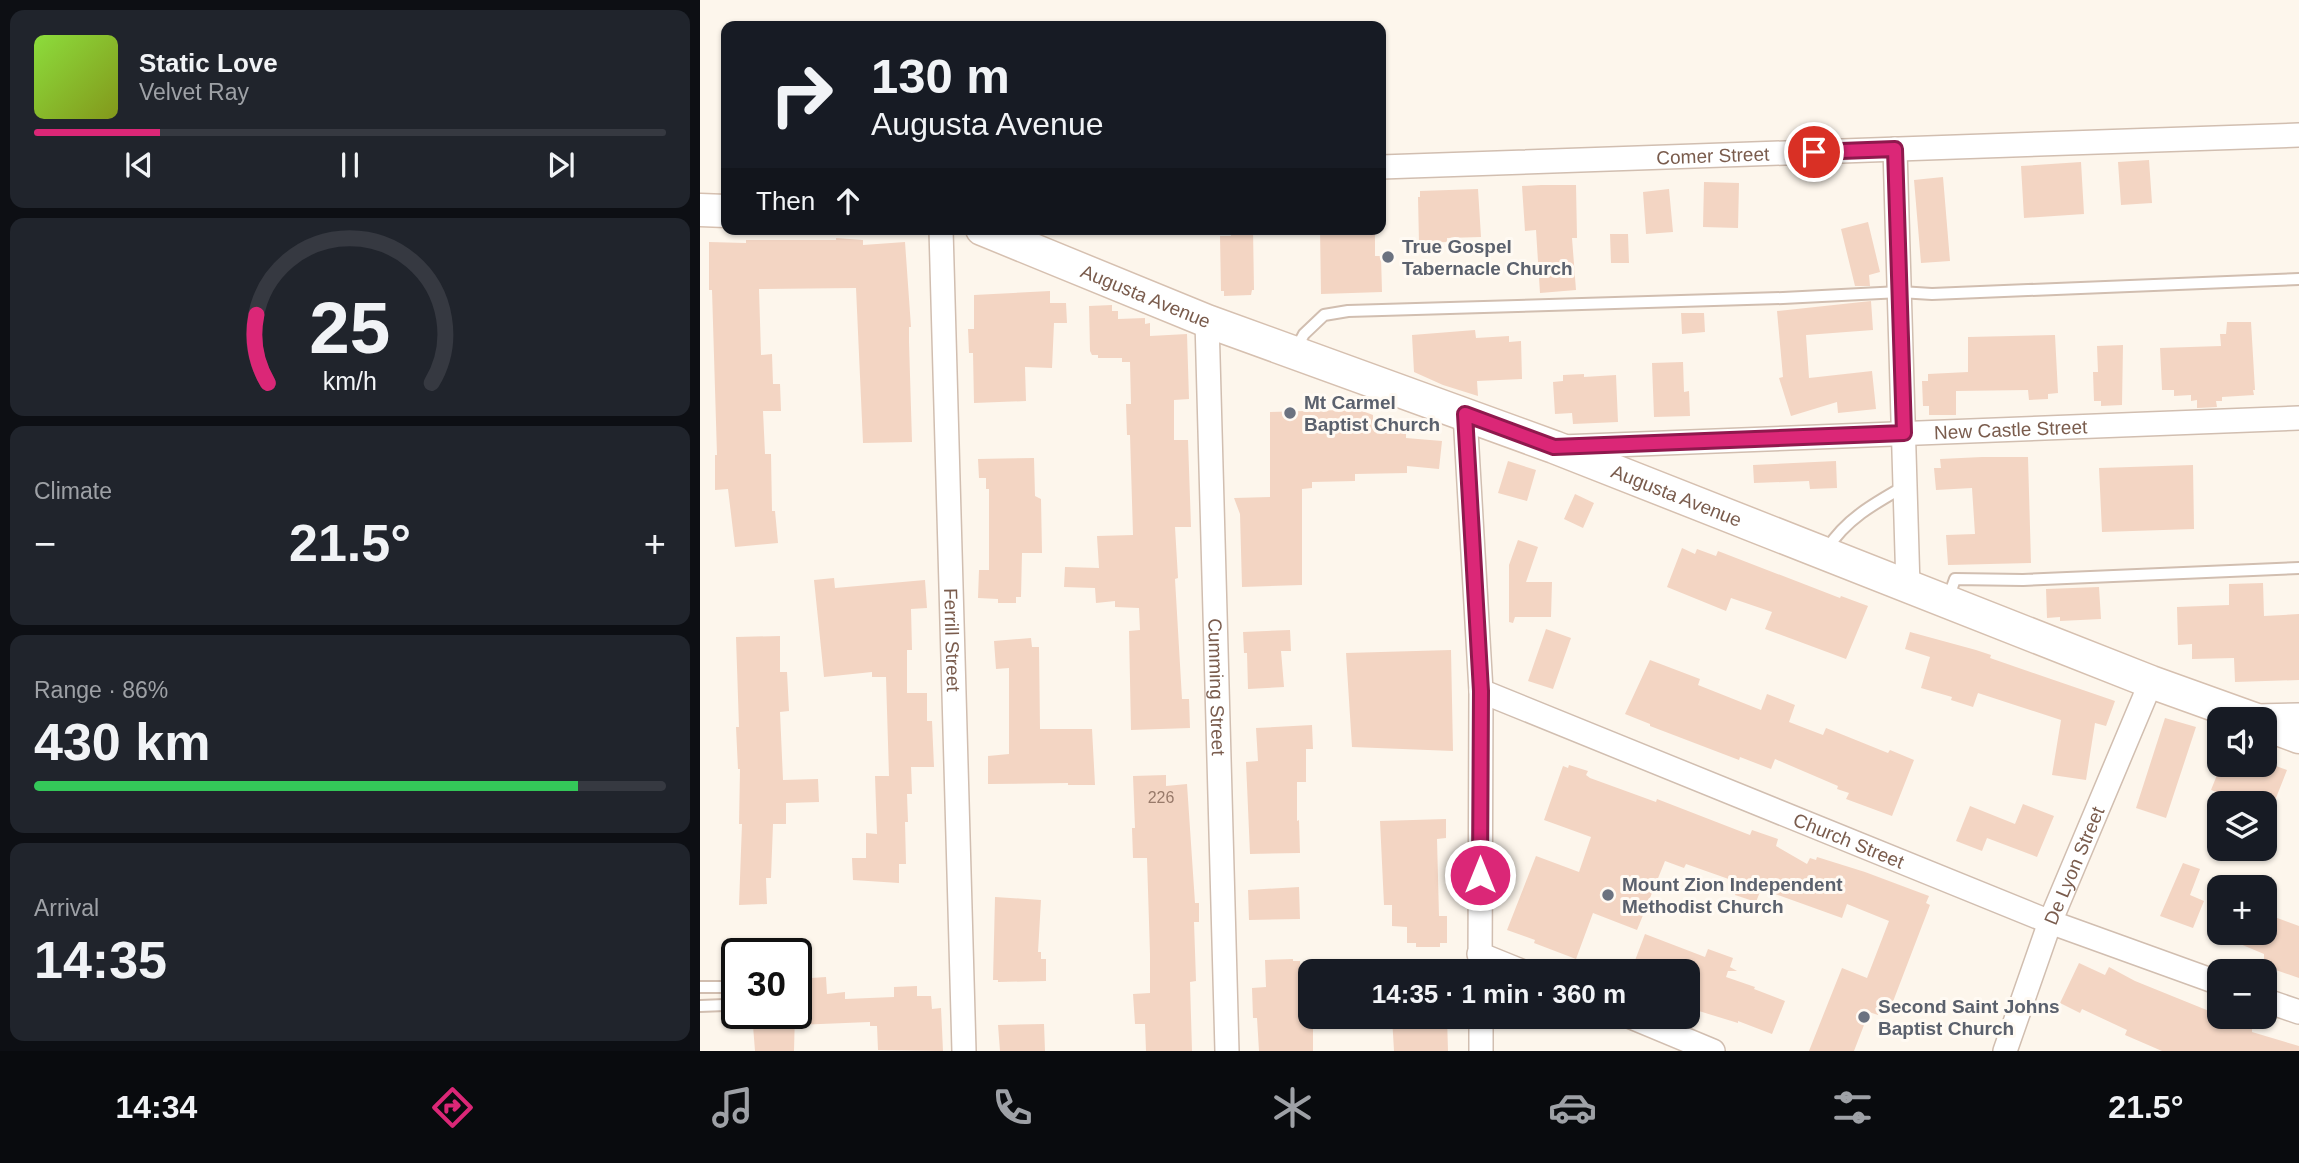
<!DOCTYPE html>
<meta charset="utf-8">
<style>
:root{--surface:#171b24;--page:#20242c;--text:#f1f3f6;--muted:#9ea1a6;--line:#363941;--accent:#db2777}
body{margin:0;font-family:Helvetica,sans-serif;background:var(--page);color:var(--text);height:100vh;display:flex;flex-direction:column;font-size:26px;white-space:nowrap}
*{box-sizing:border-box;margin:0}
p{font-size:23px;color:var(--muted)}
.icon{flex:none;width:38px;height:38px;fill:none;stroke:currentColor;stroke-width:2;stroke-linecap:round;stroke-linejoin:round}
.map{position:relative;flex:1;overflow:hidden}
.panel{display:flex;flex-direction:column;gap:10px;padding:10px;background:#0d0f14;width:700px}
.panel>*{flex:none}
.hud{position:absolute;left:21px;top:21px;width:665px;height:214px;border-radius:14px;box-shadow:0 2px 5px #0004;background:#171b24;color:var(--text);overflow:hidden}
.buttons{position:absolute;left:1507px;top:707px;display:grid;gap:14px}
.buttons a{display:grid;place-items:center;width:70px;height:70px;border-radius:14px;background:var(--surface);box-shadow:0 2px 5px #0004;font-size:35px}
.speed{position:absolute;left:21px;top:938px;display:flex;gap:14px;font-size:35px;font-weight:700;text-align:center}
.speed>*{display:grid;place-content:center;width:91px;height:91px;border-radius:50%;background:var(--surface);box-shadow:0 2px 5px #0004;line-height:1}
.speed .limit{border:4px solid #111;border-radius:10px;background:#fff;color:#111}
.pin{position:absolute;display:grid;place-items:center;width:60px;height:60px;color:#fff;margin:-30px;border:4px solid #fff;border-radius:50%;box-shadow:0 2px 7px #0007}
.me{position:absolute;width:77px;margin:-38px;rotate:0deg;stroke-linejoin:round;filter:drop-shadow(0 0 5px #0008)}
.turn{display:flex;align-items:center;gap:24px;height:147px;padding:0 35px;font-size:32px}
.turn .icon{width:91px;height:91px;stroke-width:2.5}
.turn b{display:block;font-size:49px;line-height:60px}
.then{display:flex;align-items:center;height:66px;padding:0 35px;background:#0003;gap:14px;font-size:26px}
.big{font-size:52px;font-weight:800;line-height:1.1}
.panel .card{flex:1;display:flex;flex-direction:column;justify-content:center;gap:10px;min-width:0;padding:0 24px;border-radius:14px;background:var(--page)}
.panel .dial{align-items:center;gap:0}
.dial svg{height:182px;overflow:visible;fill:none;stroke:var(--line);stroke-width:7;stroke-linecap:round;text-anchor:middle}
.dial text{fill:var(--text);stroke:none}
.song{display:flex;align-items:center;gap:21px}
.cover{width:84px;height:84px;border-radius:10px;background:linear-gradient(135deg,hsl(90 70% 55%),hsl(70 70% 35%))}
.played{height:7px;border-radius:4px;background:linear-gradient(90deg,var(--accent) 20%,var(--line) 20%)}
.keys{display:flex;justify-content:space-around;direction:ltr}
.heat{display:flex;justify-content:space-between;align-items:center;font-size:38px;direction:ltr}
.charge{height:10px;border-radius:5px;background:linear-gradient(90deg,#34c759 86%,var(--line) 0)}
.trip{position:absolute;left:598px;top:959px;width:402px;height:70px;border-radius:14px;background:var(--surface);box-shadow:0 2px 5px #0004;font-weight:800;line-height:70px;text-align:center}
.menu{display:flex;height:112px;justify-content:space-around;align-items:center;background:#090b0e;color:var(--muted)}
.menu .icon{width:49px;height:49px}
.menu .active{color:var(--accent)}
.menu b{font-size:32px;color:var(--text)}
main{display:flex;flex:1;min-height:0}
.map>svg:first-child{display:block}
.building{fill:#f3d5c3}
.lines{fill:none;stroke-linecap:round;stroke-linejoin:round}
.service-casing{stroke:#d1beb0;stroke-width:14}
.minor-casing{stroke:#d1beb0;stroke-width:26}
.secondary-casing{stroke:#d6c0b0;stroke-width:35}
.service{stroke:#fff;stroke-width:10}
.minor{stroke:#fff;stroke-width:23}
.secondary{stroke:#fff;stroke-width:32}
.route-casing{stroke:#8e194d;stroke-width:18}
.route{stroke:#db2777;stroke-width:12}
.worship-dot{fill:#6b7280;stroke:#fffaf3;stroke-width:2.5}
.labels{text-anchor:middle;stroke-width:6;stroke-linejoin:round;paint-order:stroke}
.number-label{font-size:16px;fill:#987a6a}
.street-label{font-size:19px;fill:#7a5c4d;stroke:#fffaf3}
.worship-label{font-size:19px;font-weight:bold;fill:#5b616d;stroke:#fffaf3;text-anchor:start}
</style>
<main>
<section class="panel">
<div class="card">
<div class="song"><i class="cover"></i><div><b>Static Love</b><p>Velvet Ray</p></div></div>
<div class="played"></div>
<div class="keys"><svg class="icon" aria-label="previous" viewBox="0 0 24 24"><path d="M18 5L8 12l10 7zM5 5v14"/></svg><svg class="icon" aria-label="pause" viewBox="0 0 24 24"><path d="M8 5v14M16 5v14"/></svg><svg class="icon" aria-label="next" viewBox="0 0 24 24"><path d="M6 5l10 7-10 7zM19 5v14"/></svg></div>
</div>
<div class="card dial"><svg viewBox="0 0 100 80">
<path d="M14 69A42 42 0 1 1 86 69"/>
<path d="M14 69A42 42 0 0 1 9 39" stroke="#db2777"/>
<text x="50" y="56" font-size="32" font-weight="700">25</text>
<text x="50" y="72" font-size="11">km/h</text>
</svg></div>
<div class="card"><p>Climate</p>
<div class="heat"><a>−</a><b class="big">21.5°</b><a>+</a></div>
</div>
<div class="card"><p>Range · 86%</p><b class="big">430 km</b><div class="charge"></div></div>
<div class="card"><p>Arrival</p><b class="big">14:35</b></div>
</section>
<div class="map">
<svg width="1599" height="1051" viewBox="0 0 1599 1051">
<rect width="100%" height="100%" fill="#fdf6ec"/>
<path class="building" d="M1449 160 1452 203 1421 205 1418 162Z
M1381 162 1384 214 1324 218 1321 166Z
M1243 177 1250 261 1221 263 1214 180Z
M1004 182 1039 183 1038 228 1003 227Z
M841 185H876L877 238H872L876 290 840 293 836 230 825 231 822 186Z
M778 189 781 237 747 238V242L719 243 718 197H720V191Z
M969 189 973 232 946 234 943 192Z
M1168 222 1180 272 1169 275 1170 286H1155L1141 229Z
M530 229H553L554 290H552L551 295 524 296V291H521L520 236H531Z
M620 229H675V256H681L682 292 621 294Z
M910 234H928L929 263H911Z
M136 238 163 240V245L205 242 211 327H209V342L212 442 163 443 156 288 59 289 61 355 72 354 73 384H80L81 411H63L65 454H71L72 511H75L78 543 35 547 28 489 15 490V455H17L12 290H9V242L46 243V240H136Z
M350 291V303H366L367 323H354L352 368 325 367 326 401 274 403 273 353H269L268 329H274V295Z
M1171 301 1173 330 1106 335 1109 378 1172 371 1176 409 1138 413 1137 402 1091 416 1079 378 1083 377 1077 311Z
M412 305V311H418V319L445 318V324L450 323V336L487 334 489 399 474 400V440H488L491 527H475L478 578 475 579 482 699H489L490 728 431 730 429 631 440 630 439 608 415 607V601L396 603 395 588 364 587 365 567 399 568 397 536 433 535 430 435H427L426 404H431L430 362H422V358H398V355H392L390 351 389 306Z
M981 313H1004L1005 332 982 334Z
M1527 322H1551L1555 390H1553L1554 395 1522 397V401H1516L1517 407 1497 408V400L1491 401V395L1474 396V390H1462L1460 348 1521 346 1520 334H1526Z
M775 330 776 338 809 336V342L821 341 822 379 777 381 778 396 743 385 714 372 712 335Z
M1355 335 1358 393 1348 394V399L1329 400 1328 390 1256 391V415H1229V406H1223L1222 381H1228V374L1268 372V337Z
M1423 345 1422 405 1401 406V401H1394L1393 372H1398L1397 346Z
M983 362 984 392 989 391 990 416 954 417 952 363Z
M884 374V377L916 375 918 422 873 424 872 413 855 414 853 382 863 381V375Z
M641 403 673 415V425L706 424V438L742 441 739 469 707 466V473L655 474V481L612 482V488L602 489V585L542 587 540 514 534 498 570 497V412L641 410Z
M1282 457H1328L1331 563 1248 565 1246 535 1275 534 1272 488 1236 490 1234 468H1241L1240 459Z
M334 458 335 496 341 499 342 553H322L321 597H316V603H298V599L278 598 279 570H289V489H286V478H279L278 459Z
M808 461 836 470 827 501 798 493Z
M1136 461 1137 488 1110 489 1109 481 1054 483 1053 465Z
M1493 465 1494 529 1402 532 1399 468Z
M875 494 894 503 883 528 864 519Z
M818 540 838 547 826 582H852L851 617H815L813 623 809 622V565Z
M982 548 995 554 997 549 1016 556 1018 551 1140 598 1141 596 1168 606 1146 659 1065 629 1072 612 1031 598 1026 611 967 587Z
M134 578 135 588 225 580 227 608 211 609 212 650H207V693H227V721H232L234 767H211L212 794H207L208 822H205L206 864H199V883L153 880 152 858H166V833L177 834 175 776H189L186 677H172V672L124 677 114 580Z
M1563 583 1564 616 1599 614V680L1535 682 1534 658 1492 659V644L1478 645 1477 607 1529 605V584Z
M1399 587 1401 619 1360 621V617L1347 618 1346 589Z
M846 629 871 638 853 689 828 681Z
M590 630 591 651H581L584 687 548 689 547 653H544L543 632Z
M1210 632 1276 650 1291 655 1290 658 1415 701 1406 726 1395 723 1386 780 1352 775 1361 720 1278 693 1273 707 1251 700 1252 697 1221 688 1230 657 1205 649Z
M80 636V672H87L89 711 80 712 83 780 118 779 119 802 86 803V824H73L71 878H66L67 904 39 905 42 824H39L40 769H38L36 727H39L36 637Z
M331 638 332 647H339L340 729H392L395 785H368V783L288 784V756L309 754V668L296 669 294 641Z
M751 650 753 751 652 747 646 653Z
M950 660 1000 679 998 685 1061 710 1067 694 1095 705 1089 722 1123 735 1126 728 1188 753 1190 750 1214 760 1192 816 1146 799 1149 793 1137 789 1138 786 1075 759 1071 769 1040 757 1039 760 950 726V724L925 714Z
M1465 718 1496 727 1466 818 1436 808Z
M612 725 613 749H606V782H597V821L599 820 600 853 550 854 546 762 558 761 556 728Z
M869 765 888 771 886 775 890 778 956 802 957 799 1050 835 1052 830 1078 839 1076 846 1107 864 1110 858 1116 860 1117 857 1165 872 1229 896 1226 903 1230 905 1189 1012 1180 1008 1178 1015 1169 1012 1154 1051H1109L1142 968 1167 978 1189 921 1147 904 1142 918 1061 889 1056 902 1035 895 1040 883 986 864 984 868 965 861 937 930 893 913 876 959 834 943 835 940 807 930 836 856 879 872 891 837 844 820 863 766 868 768Z
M1521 765H1573L1587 770 1574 803H1547L1511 790Z
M466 775V786L487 784 495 903H499V922H494L496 981 490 982 492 1051H446L445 1024H435L433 994 450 993V954L447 858H433L432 828H435L433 776Z
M1323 804 1354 816 1337 857 1287 838 1282 851 1256 841 1270 806 1315 824Z
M746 819V838L737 839 739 916H747V943H740V947H716V943H707V927L692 926V905H684L680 821Z
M1483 863 1500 869 1490 895 1504 901 1493 928 1460 916Z
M599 887 600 919 549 920 548 890Z
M295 897 341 900 338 952H341V959H346V981L298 982V980H293Z
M1564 913 1599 926V978L1564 966V954L1514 933H1564Z
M945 934 1005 957 1008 949 1033 958 1030 967 1037 971H1028L1026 977 1055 987 1054 989 1085 1001 1072 1034 1038 1021V1023L989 1008V971H931Z
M593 959V961H600L602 1022H613V1051H559L557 1018H553L552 988 566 987 565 960Z
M1379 963 1405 975 1409 967 1435 981 1519 1015V1017H1536L1552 1023V1032L1599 1046V1051H1462L1425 1035 1427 1030 1382 1009 1380 1013 1360 1003Z
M126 977 127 994 145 992V999L194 997V987L217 986V996H231L232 1009 241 1008 243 1051 178 1050 177 1026H170V1022L96 1025V979Z
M52 1013H95L94 1051H55Z
M692 1017H747L748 1051H694Z
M344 1024 345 1051H300L298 1025Z"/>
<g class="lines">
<defs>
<path id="service" d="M595 351 604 334 624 315 648 311 1083 298 1200 292 1232 294 1599 279
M1127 549C1146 519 1175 503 1205 486
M1248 599 1255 579 1323 580 1599 568
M0 987H25
M0 1006 25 1005"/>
<g id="minor">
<path d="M1195 149 1208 587"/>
<path id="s1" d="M681 167 1599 135"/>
<path id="s2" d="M241 229 264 1051"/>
<path id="s3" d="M507 321 527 1051"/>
<path d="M765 414 781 691 780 971"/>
<path id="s4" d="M861 447 1599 418"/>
<path id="s5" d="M781 691 1350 922 1519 983"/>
<path d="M1556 716 1599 715"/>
<path d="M779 954 821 971"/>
<path d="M1564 1000 1599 1012"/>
<path d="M781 1017V1051"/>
<path d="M931 1017 1013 1051"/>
<path id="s6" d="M1305 1051 1350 922 1451 682"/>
</g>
<g id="secondary">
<path d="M0 210 26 211"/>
<path id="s7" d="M282 229 507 321 854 447 1451 682 1554 719"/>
<path d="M1564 724 1599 737"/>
</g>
</defs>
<use href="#service" class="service-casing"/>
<use href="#minor" class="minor-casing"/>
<use href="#secondary" class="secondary-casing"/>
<use href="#service" class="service"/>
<use href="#minor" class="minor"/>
<use href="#secondary" class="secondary"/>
</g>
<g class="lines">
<defs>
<path id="route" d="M780 875 781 691 765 414 854 447 1204 433 1195 149 1114 152"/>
</defs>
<use href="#route" class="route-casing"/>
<use href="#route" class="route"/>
</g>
<g class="worship-dot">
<circle cx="688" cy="257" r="7"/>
<circle cx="590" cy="413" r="7"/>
<circle cx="908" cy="895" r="7"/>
<circle cx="1164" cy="1017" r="7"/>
</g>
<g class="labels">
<g class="number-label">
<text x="461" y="803">226</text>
</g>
<g class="street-label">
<text dy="7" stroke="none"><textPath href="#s1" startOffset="332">Comer Street</textPath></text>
<text dy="7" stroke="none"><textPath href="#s7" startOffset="177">Augusta Avenue</textPath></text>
<text dy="7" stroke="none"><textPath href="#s4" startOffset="450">New Castle Street</textPath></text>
<text dy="7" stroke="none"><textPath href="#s7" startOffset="744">Augusta Avenue</textPath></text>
<text dy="7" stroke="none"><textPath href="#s2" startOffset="411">Ferrill Street</textPath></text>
<text dy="7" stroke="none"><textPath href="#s3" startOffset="366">Cumming Street</textPath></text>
<text dy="7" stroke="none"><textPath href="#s5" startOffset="397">Church Street</textPath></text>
<text dy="7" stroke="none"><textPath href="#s6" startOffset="198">De Lyon Street</textPath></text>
</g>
<g class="worship-label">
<text x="702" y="253">True Gospel<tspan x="702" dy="22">Tabernacle Church</tspan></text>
<text x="604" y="409">Mt Carmel<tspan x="604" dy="22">Baptist Church</tspan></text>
<text x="922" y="891">Mount Zion Independent<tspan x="922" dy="22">Methodist Church</tspan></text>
<text x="1178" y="1013">Second Saint Johns<tspan x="1178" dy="22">Baptist Church</tspan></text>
</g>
</g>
</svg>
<div class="buttons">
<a><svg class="icon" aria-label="sound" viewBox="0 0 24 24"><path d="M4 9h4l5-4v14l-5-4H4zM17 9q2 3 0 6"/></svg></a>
<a><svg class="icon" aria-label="layers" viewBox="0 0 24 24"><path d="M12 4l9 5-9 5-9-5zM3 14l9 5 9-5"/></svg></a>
<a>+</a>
<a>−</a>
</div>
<div class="speed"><div class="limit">30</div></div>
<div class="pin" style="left:1114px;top:152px;background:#d93025"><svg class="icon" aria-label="arrive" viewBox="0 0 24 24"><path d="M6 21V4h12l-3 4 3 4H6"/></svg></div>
<svg class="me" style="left:780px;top:875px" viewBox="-20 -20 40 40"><circle r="17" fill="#db2777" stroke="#fff" stroke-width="3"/><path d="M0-11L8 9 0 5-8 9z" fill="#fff"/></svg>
<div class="trip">14:35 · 1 min · 360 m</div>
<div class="hud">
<div class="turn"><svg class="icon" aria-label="right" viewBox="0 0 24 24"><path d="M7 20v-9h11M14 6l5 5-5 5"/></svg><div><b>130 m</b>Augusta Avenue</div></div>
<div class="then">Then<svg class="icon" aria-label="ahead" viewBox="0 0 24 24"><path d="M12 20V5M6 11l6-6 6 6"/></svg></div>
</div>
</div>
</main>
<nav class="menu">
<b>14:34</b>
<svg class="icon active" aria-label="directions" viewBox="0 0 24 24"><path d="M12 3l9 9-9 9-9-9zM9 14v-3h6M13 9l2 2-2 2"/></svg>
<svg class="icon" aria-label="music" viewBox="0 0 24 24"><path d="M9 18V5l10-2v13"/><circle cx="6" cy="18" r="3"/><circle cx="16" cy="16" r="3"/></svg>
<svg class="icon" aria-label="phone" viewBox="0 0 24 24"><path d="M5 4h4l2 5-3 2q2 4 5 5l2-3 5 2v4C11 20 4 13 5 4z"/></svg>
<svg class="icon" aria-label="climate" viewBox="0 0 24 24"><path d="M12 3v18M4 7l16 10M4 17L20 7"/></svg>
<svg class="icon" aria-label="car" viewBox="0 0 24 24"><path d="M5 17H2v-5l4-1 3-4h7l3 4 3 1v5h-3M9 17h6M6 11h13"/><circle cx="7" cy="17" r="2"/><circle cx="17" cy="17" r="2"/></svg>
<svg class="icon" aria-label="filters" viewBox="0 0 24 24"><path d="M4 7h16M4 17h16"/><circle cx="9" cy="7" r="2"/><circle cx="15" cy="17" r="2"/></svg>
<b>21.5°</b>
</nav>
